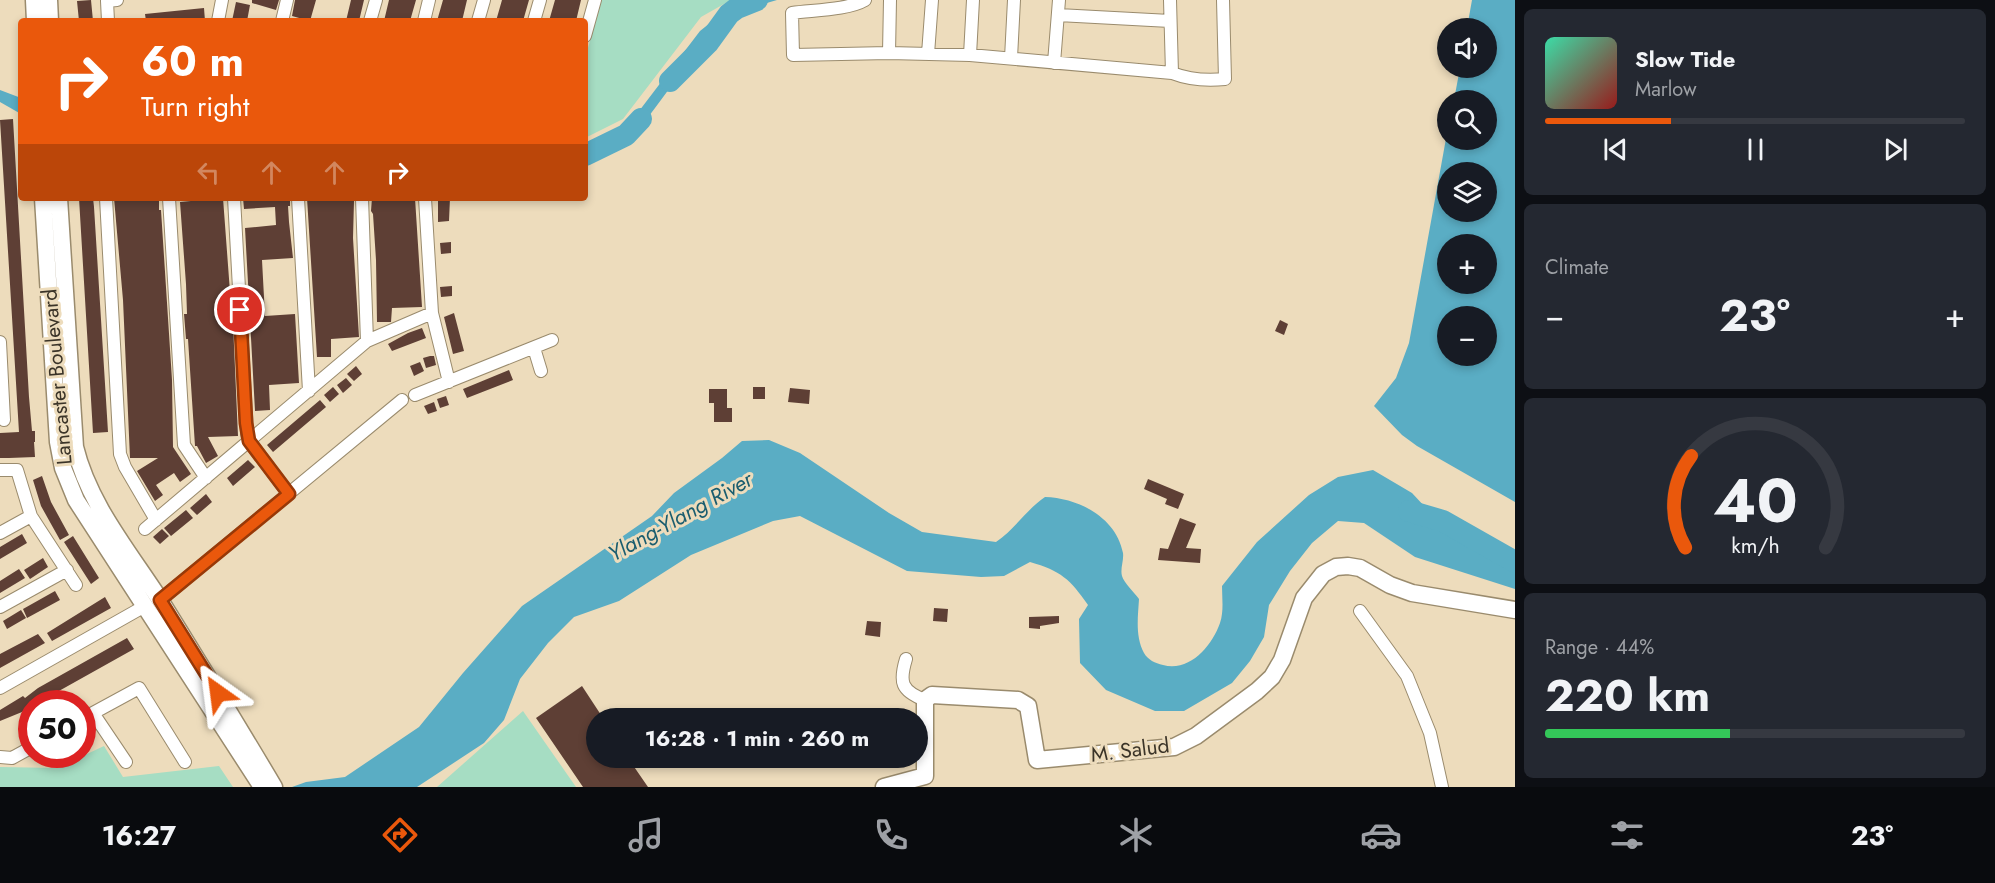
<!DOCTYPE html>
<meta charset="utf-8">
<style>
:root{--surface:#171b24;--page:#242831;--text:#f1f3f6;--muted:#9ea1a6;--line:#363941;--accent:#ea580c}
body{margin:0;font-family:Jost,sans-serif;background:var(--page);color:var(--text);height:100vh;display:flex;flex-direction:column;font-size:22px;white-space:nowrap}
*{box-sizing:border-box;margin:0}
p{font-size:20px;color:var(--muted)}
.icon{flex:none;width:33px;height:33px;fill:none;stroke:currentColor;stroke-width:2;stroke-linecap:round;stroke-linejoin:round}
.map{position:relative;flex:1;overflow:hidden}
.side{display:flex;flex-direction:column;gap:9px;padding:9px;background:#0d0f14;width:480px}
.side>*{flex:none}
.hud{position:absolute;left:18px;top:18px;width:570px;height:183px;border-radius:6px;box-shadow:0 3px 9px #0003;background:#ea580c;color:#fff;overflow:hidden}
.buttons{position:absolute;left:1437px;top:18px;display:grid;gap:12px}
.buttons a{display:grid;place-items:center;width:60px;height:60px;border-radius:50%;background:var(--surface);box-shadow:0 3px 9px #0003;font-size:30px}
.speed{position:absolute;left:18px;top:690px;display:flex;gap:12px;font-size:30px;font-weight:700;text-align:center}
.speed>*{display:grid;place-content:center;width:78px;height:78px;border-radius:50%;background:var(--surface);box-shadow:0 3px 9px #0003;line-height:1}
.speed .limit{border:9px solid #d22;background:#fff;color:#111}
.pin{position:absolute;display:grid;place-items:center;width:51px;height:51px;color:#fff;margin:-26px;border:3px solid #fff;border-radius:50%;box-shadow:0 2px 6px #0007}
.me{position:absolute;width:66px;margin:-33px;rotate:329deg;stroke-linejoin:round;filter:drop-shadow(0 0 4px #0008)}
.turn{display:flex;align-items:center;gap:21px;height:126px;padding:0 24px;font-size:27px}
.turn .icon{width:78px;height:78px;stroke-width:2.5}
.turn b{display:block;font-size:42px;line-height:51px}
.lanes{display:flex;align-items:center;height:57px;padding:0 24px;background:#0003;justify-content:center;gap:30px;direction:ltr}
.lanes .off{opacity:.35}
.big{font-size:45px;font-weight:700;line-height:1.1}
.side .card{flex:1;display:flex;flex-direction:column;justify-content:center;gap:9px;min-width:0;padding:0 21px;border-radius:9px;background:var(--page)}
.side .dial{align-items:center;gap:0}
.dial svg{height:156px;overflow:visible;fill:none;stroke:var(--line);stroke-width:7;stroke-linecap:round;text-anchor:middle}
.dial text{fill:var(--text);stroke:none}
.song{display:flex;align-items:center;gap:18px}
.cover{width:72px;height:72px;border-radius:9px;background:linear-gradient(135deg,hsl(160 70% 55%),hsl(0 70% 35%))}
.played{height:6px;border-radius:3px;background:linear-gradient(90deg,var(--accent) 30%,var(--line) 30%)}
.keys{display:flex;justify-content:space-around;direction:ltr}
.heat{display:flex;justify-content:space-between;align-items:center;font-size:33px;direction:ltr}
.charge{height:9px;border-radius:4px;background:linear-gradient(90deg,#34c759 44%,var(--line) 0)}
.trip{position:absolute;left:586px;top:708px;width:342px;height:60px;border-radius:30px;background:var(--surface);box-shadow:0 3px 9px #0003;font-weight:700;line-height:60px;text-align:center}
.tab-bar{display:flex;height:96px;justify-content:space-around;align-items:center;background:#090b0e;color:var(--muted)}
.tab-bar .icon{width:42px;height:42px}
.tab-bar .active{color:var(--accent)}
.tab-bar b{font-size:27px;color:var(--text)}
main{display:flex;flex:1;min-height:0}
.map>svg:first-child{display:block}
.green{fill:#a6ddc3}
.water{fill:#5aadc4;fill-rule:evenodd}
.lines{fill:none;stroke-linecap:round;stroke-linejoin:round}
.river{stroke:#5aadc4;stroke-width:22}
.building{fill:#5e3f35}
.street-casing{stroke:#9a8b6d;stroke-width:14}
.secondary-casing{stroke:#9a8b6d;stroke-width:19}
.street{stroke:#fff;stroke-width:12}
.secondary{stroke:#fff;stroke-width:16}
.route-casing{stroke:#983908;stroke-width:15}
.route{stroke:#ea580c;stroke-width:10}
.labels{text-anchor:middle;stroke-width:6;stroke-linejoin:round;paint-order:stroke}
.street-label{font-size:21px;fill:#3b3428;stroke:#eddcbc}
.water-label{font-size:22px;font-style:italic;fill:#1a5d6f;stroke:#eddcbc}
</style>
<main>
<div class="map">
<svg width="1515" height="787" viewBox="0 0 1515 787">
<rect width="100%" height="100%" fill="#eddcbc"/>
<path class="green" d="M601 0H731L701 17 623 119 585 138 588 111 585 110V59Z
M523 711 576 787H437Z
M104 746 123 777 219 766 233 787H0V767L57 768Z"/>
<path class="water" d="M742 0H777C711 18 694 57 655 108 646 120 637 134 625 144 617 151 605 152 596 157 592 159 588 163 585 166V153L617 140 700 31 735 3Z
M1472 0H1515V502L1417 446 1402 435 1374 406 1396 378 1409 343 1447 133 1448 140H1486V100H1454L1460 68H1486V28H1467ZM1448 172H1486V212H1448ZM1448 244H1486V284H1448ZM1448 316H1486V356H1448Z
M0 90 21 98V114L0 102Z
M769 440 800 453 889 513 922 532 996 542C1015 529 1026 510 1045 497 1078 498 1116 517 1123 553 1124 560 1120 569 1122 576 1124 583 1134 592 1139 599 1138 617 1135 636 1144 653 1148 660 1155 663 1163 665 1190 672 1212 646 1220 623 1224 611 1222 598 1222 586L1257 542 1309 495 1338 477 1373 470 1412 493 1440 523 1481 553 1515 561V589L1415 557 1364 523 1338 521 1312 543 1290 571 1269 605 1264 637 1250 661 1232 683 1184 711H1155L1106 690 1080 663 1079 619 1088 605C1070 579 1061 571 1030 562L1004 576 981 577 907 571 800 516 773 521 691 555 619 601 574 617 548 643 520 679 504 720 484 743 417 787H292L306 782 345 777 419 727 463 673 522 606 652 516 674 493 722 458 742 441Z"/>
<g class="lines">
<path class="river" d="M670 81 708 43 729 14 737 8 757 0
M585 155 626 135 641 119
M1409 511 1443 521 1515 562"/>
</g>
<path class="building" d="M91 0 93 21H79L77 1Z
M252 0H279L276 10 252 3Z
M295 0H316L310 21 292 16Z
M351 0H364L359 21H346Z
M389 0H416L410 21H384Z
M443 0H467L462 21H437Z
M502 0H529L523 21H496Z
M555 0H581L576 21H549Z
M236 2 250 5 247 21H232Z
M204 8 205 21H146L145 14Z
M13 119 29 397 32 431H35V442H34L35 457 9 458H0V433L19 432 0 120Z
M79 198H93L94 207 108 432 93 433Z
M114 198H159V210H161L172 380 173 447 191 474 180 482 174 473 156 485 163 495 155 501 137 471 158 458H130L123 300Z
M223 198 230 292 231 323H233L238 436 208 437 218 456 206 463 197 446H195L188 339H186L184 314H187L186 284 180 202Z
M243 198H290V206H288L289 222 293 258 262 260 265 316 295 314 299 383 269 385 270 410 255 411 245 228 276 225 275 207 244 209Z
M307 198H352V201H354L353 238 359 337 331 339V357H317Z
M372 198H415L422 307 392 308 391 322H377L376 260 373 214 371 211Z
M438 198H450L449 221 438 222Z
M451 242V253L441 254 440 243Z
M452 286V296L441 297 440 287Z
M454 313 464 351 453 354 444 317Z
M1280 320 1288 324 1284 335 1275 331Z
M422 328 426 338 392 351 388 344 408 333Z
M430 356H434L436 365 426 368 423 358Z
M420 362 424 371 414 376 410 366Z
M356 366 362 374 354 381 347 374Z
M509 370 513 380 467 398 463 389Z
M346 378 352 385 343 393 337 385Z
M333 387 339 394 330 402 324 395Z
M753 387H765V399H753Z
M790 388 810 390 809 404 788 402Z
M709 389H727V408H732V422H714V403H709Z
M446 396 449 405 440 408 437 399Z
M320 400 326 407 273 452 267 445Z
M434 402 437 411 428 414 424 406Z
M248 460 255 467 233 486 227 478Z
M42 476 51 502 69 535 60 540 41 506 33 480Z
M1148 479 1184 494 1178 509 1165 504 1167 499 1144 489Z
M206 494 212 502 197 515 190 508Z
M186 510 193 518 171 536 164 528Z
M1180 518 1196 524 1186 548 1201 549 1200 563 1158 560 1160 548 1168 549Z
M162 529 169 536 160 544 153 537Z
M22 534 27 543 0 559V547Z
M73 536 99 578 91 584 64 542Z
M43 558 48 567 30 579 24 570Z
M19 569 25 578 0 593V581Z
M55 591 60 600 27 618 23 609Z
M105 597 111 608 52 641 47 633Z
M934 608 948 609 947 622 933 621Z
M21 610 26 618 7 629 3 621Z
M1059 616V623L1040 626V629L1029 628V617Z
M867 621 881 622 880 637 865 635Z
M38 634 45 643 0 668V654Z
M127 638 134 649 41 701 40 699 32 704 22 712 0 721V710L23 696 25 698 38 688Z
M582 686 603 718H597V758H628L648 787H583L536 718Z"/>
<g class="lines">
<defs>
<path id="street" d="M865 0C848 10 813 10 792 13L793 55 889 53 970 55 1172 73C1190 80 1206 81 1225 79L1223 0
M1170 0 1172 73
M1058 15 1170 21
M108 21 107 1 117 0
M218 21 222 0
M282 21 287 0
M370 21 376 0
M424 21 429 0
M478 21 484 0
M534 21 540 0
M585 36 595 0
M889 53 890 0
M928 54 932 0
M970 55 973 0
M1011 58 1014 0
M1054 63 1059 0
M106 198 120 454 125 467 156 520
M169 198 184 445 206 478
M234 198 247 433 249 441 289 494
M298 198 309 391
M362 198 367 341
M425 198 432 313 449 382
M0 342 4 420
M534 348 541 371
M415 395 552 340
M0 470H17L31 516 76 585
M145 529 367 341 432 313
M0 533 31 516
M160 600 402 400
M0 607 67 570
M1360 611 1407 676 1430 733 1442 787
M906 659C899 682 901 691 925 700
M0 688 145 606
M93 713 126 762
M82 719 139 688 185 762
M0 757 12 758 32 747"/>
<path id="secondary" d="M34 0 35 21
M49 0 50 21
M43 198 58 442 63 468 76 500 262 787
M59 198 75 447C89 505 130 553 162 603 200 664 237 725 274 787
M884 787 925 776V700L932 695 1018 700 1028 706 1037 760 1174 747 1196 736 1257 691 1272 677 1282 660 1304 598 1323 574 1336 567 1348 566 1360 568 1390 585 1412 593 1515 610"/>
</defs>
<use href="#street" class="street-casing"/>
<use href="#secondary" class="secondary-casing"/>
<use href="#street" class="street"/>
<use href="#secondary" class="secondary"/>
</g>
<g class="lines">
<defs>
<path id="route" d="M218 693 160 600 289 494 249 441 246 423 240 310"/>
</defs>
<use href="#route" class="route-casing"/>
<use href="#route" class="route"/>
</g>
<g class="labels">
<g class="street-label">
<text transform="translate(57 377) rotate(-95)" y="7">Lancaster Boulevard</text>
<text transform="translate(1130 750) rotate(-7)" y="7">M. Salud</text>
</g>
<g class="water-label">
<text transform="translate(680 516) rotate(-29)" y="8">Ylang-Ylang River</text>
</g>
</g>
</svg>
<div class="buttons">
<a><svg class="icon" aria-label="sound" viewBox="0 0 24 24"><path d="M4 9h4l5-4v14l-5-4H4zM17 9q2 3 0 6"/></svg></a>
<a><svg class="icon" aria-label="search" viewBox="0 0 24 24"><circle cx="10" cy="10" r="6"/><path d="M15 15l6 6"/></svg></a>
<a><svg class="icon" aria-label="layers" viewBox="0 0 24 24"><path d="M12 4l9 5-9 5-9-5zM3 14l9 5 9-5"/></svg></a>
<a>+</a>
<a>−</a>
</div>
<div class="speed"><div class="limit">50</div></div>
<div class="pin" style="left:240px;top:310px;background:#d93025"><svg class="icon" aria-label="arrive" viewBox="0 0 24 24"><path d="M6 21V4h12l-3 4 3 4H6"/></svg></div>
<svg class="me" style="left:218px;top:693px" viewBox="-20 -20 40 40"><path d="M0-17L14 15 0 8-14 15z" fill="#ea580c" stroke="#fff" stroke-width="4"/></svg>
<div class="trip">16:28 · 1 min · 260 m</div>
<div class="hud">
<div class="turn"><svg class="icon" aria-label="right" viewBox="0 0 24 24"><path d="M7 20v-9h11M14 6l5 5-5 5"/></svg><div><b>60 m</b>Turn right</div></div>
<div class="lanes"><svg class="icon off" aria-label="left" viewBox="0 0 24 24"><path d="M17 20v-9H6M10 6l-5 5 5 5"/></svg><svg class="icon off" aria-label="ahead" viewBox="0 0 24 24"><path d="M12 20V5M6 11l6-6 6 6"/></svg><svg class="icon off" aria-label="ahead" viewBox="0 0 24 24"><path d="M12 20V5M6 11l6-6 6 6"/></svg><svg class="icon" aria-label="right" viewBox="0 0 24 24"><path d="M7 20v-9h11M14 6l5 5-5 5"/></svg></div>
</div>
</div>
<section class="side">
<div class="card">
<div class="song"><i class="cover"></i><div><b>Slow Tide</b><p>Marlow</p></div></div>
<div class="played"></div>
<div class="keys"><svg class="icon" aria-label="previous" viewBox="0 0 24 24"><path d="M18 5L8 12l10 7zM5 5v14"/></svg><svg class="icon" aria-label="pause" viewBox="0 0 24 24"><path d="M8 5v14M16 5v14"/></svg><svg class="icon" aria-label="next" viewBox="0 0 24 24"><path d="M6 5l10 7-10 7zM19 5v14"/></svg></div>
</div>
<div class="card"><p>Climate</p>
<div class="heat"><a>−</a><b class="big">23°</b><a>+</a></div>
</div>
<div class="card dial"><svg viewBox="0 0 100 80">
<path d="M14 69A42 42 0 1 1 86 69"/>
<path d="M14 69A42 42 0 0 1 17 22" stroke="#ea580c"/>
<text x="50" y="56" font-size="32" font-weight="700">40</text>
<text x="50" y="72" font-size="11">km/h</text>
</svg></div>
<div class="card"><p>Range · 44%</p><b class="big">220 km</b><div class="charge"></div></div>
</section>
</main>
<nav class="tab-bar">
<b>16:27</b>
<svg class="icon active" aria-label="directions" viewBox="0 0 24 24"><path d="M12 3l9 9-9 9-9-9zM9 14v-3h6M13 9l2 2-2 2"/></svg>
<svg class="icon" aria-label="music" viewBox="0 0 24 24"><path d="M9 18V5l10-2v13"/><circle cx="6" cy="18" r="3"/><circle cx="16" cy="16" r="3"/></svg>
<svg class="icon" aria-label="phone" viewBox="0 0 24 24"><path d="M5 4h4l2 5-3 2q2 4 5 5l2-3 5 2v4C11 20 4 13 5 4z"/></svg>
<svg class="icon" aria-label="climate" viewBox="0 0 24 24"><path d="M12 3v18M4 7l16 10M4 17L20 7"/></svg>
<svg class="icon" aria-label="car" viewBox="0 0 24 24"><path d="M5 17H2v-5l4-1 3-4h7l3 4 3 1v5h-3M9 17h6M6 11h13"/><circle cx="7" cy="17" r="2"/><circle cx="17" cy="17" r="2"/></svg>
<svg class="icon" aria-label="filters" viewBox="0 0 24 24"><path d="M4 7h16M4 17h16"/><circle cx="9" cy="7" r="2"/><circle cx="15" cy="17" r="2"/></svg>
<b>23°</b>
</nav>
